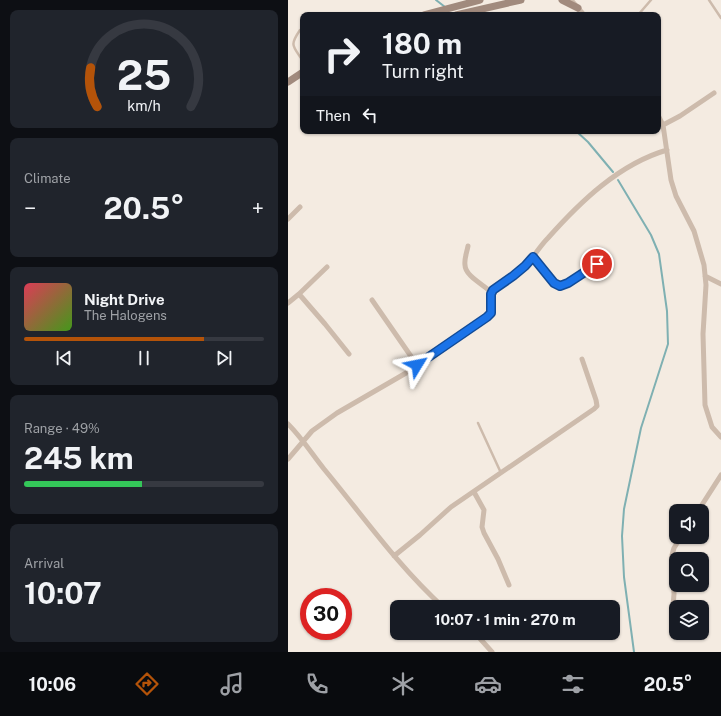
<!DOCTYPE html>
<meta charset="utf-8">
<style>
:root{--surface:#171b24;--page:#20242c;--text:#f1f3f6;--muted:#9ea1a6;--line:#363941;--accent:#b45309}
body{margin:0;font-family:"Public Sans",sans-serif;background:var(--page);color:var(--text);height:100vh;display:flex;flex-direction:column;font-size:15px;white-space:nowrap}
*{box-sizing:border-box;margin:0}
p{font-size:13px;color:var(--muted)}
.icon{flex:none;width:22px;height:22px;fill:none;stroke:currentColor;stroke-width:2;stroke-linecap:round;stroke-linejoin:round}
.map{position:relative;flex:1;overflow:hidden}
.side{display:flex;flex-direction:column;gap:10px;padding:10px;background:#0d0f14;width:288px}
.side>*{flex:none}
.guide{position:absolute;left:12px;top:12px;width:361px;height:122px;border-radius:8px;box-shadow:0 1px 3px #0004;background:#171b24;color:var(--text);overflow:hidden}
.tools{position:absolute;left:381px;top:504px;display:grid;gap:8px}
.tools a{display:grid;place-items:center;width:40px;height:40px;border-radius:8px;background:var(--surface);box-shadow:0 1px 3px #0004;font-size:20px}
.speed{position:absolute;left:12px;top:588px;display:flex;gap:8px;font-size:20px;font-weight:700;text-align:center}
.speed>*{display:grid;place-content:center;width:52px;height:52px;border-radius:50%;background:var(--surface);box-shadow:0 1px 3px #0004;line-height:1}
.speed .limit{border:6px solid #d22;background:#fff;color:#111}
.pin{position:absolute;display:grid;place-items:center;width:34px;height:34px;color:#fff;margin:-17px;border:2px solid #fff;border-radius:50%;box-shadow:0 1px 4px #0007}
.me{position:absolute;width:44px;margin:-22px;rotate:55deg;stroke-linejoin:round;filter:drop-shadow(0 0 3px #0008)}
.turn{display:flex;align-items:center;gap:14px;height:84px;padding:0 16px;font-size:18px}
.turn .icon{width:52px;height:52px;stroke-width:2.5}
.turn b{display:block;font-size:28px;line-height:34px}
.then{display:flex;align-items:center;height:38px;padding:0 16px;background:#0003;gap:8px;font-size:15px}
.big{font-size:30px;font-weight:700;line-height:1.1}
.side .tile{flex:1;display:flex;flex-direction:column;justify-content:center;gap:6px;min-width:0;padding:0 14px;border-radius:8px;background:var(--page)}
.side .dial{align-items:center;gap:0}
.dial svg{height:104px;overflow:visible;fill:none;stroke:var(--line);stroke-width:7;stroke-linecap:round;text-anchor:middle}
.dial text{fill:var(--text);stroke:none}
.song{display:flex;align-items:center;gap:12px}
.cover{width:48px;height:48px;border-radius:6px;background:linear-gradient(135deg,hsl(350 70% 55%),hsl(100 70% 35%))}
.played{height:4px;border-radius:2px;background:linear-gradient(90deg,var(--accent) 75%,var(--line) 75%)}
.keys{display:flex;justify-content:space-around;direction:ltr}
.heat{display:flex;justify-content:space-between;align-items:center;font-size:22px;direction:ltr}
.charge{height:6px;border-radius:3px;background:linear-gradient(90deg,#34c759 49%,var(--line) 0)}
.trip{position:absolute;left:102px;top:600px;width:230px;height:40px;border-radius:8px;background:var(--surface);box-shadow:0 1px 3px #0004;font-weight:700;line-height:40px;text-align:center}
.tabs{display:flex;height:64px;justify-content:space-around;align-items:center;background:#090b0e;color:var(--muted)}
.tabs .icon{width:28px;height:28px}
.tabs .selected{color:var(--accent)}
.tabs b{font-size:18px;color:var(--text)}
main{display:flex;flex:1;min-height:0}
.map>svg:first-child{display:block}
.lines{fill:none;stroke-linecap:round;stroke-linejoin:round}
.stream{stroke:#7fb0b2;stroke-width:2}
.lane{stroke:#cdbbac;stroke-width:2.5}
.street{stroke:#cdbbac;stroke-width:5}
.secondary{stroke:#a18a7d;stroke-width:7}
.route-casing{stroke:#114b97;stroke-width:10}
.route{stroke:#1a73e8;stroke-width:7}
</style>
<main>
<section class="side">
<div class="tile dial"><svg viewBox="0 0 100 80">
<path d="M14 69A42 42 0 1 1 86 69"/>
<path d="M14 69A42 42 0 0 1 9 39" stroke="#b45309"/>
<text x="50" y="56" font-size="32" font-weight="700">25</text>
<text x="50" y="72" font-size="11">km/h</text>
</svg></div>
<div class="tile"><p>Climate</p>
<div class="heat"><a>−</a><b class="big">20.5°</b><a>+</a></div>
</div>
<div class="tile">
<div class="song"><i class="cover"></i><div><b>Night Drive</b><p>The Halogens</p></div></div>
<div class="played"></div>
<div class="keys"><svg class="icon" aria-label="previous" viewBox="0 0 24 24"><path d="M18 5L8 12l10 7zM5 5v14"/></svg><svg class="icon" aria-label="pause" viewBox="0 0 24 24"><path d="M8 5v14M16 5v14"/></svg><svg class="icon" aria-label="next" viewBox="0 0 24 24"><path d="M6 5l10 7-10 7zM19 5v14"/></svg></div>
</div>
<div class="tile"><p>Range · 49%</p><b class="big">245 km</b><div class="charge"></div></div>
<div class="tile"><p>Arrival</p><b class="big">10:07</b></div>
</section>
<div class="map">
<svg width="433" height="652" viewBox="0 0 433 652">
<rect width="100%" height="100%" fill="#f4ebe1"/>
<g class="lines">
<path class="stream" d="M148 0 157 7
M288 131 300 142 325 172
M330 180 363 235 371 254 379 311 380 344 353 428 336 509 334 536 336 577 346 652"/>
<path class="lane" d="M421 0 433 18
M350 15 363 0
M12 30C1 46 5 46 15 61
M190 423 213 473"/>
<path class="street" d="M283 0 296 15
M370 115 375 125 383 180 388 196 406 231 416 265 418 285 415 334 417 405 424 427 433 437
M375 125 392 116 426 93
M0 219 12 207
M180 246C179 252 176 259 177 265 177 276 196 285 203 292
M245 257 267 283 272 286 280 283 309 264
M417 276 433 284
M11 294 37 324 61 354
M84 300 129 365
M0 303 11 294 39 267
M0 424C14 438 24 454 36 469 75 516 110 566 155 607
M0 459 24 431 49 413 118 373 196 320 203 313V294L205 290C214 281 227 276 237 267 245 258 251 247 260 238 292 202 331 164 379 150
M186 492 196 510 194 527 196 533 210 559 221 585
M410 511 433 475
M106 556 132 535 163 507 306 409 309 406 308 400 294 359
M384 619 386 594 384 555 386 548 393 537
M187 633 204 652"/>
<path class="secondary" d="M274 0 290 8
M136 15 192 0
M168 15 233 0
M0 82 15 72"/>
</g>
<g class="lines">
<defs>
<path id="route" d="M129 365 199 317 203 313V294L205 290 225 276 237 266 245 257 266 283 272 286 280 283 309 264"/>
</defs>
<use href="#route" class="route-casing"/>
<use href="#route" class="route"/>
</g>
</svg>
<div class="tools">
<a><svg class="icon" aria-label="sound" viewBox="0 0 24 24"><path d="M4 9h4l5-4v14l-5-4H4zM17 9q2 3 0 6"/></svg></a>
<a><svg class="icon" aria-label="search" viewBox="0 0 24 24"><circle cx="10" cy="10" r="6"/><path d="M15 15l6 6"/></svg></a>
<a><svg class="icon" aria-label="layers" viewBox="0 0 24 24"><path d="M12 4l9 5-9 5-9-5zM3 14l9 5 9-5"/></svg></a>
</div>
<div class="speed"><div class="limit">30</div></div>
<div class="pin" style="left:309px;top:264px;background:#d93025"><svg class="icon" aria-label="arrive" viewBox="0 0 24 24"><path d="M6 21V4h12l-3 4 3 4H6"/></svg></div>
<svg class="me" style="left:129px;top:365px" viewBox="-20 -20 40 40"><path d="M0-17L14 15 0 8-14 15z" fill="#1a73e8" stroke="#fff" stroke-width="4"/></svg>
<div class="trip">10:07 · 1 min · 270 m</div>
<div class="guide">
<div class="turn"><svg class="icon" aria-label="right" viewBox="0 0 24 24"><path d="M7 20v-9h11M14 6l5 5-5 5"/></svg><div><b>180 m</b>Turn right</div></div>
<div class="then">Then<svg class="icon" aria-label="left" viewBox="0 0 24 24"><path d="M17 20v-9H6M10 6l-5 5 5 5"/></svg></div>
</div>
</div>
</main>
<nav class="tabs">
<b>10:06</b>
<svg class="icon selected" aria-label="directions" viewBox="0 0 24 24"><path d="M12 3l9 9-9 9-9-9zM9 14v-3h6M13 9l2 2-2 2"/></svg>
<svg class="icon" aria-label="music" viewBox="0 0 24 24"><path d="M9 18V5l10-2v13"/><circle cx="6" cy="18" r="3"/><circle cx="16" cy="16" r="3"/></svg>
<svg class="icon" aria-label="phone" viewBox="0 0 24 24"><path d="M5 4h4l2 5-3 2q2 4 5 5l2-3 5 2v4C11 20 4 13 5 4z"/></svg>
<svg class="icon" aria-label="climate" viewBox="0 0 24 24"><path d="M12 3v18M4 7l16 10M4 17L20 7"/></svg>
<svg class="icon" aria-label="car" viewBox="0 0 24 24"><path d="M5 17H2v-5l4-1 3-4h7l3 4 3 1v5h-3M9 17h6M6 11h13"/><circle cx="7" cy="17" r="2"/><circle cx="17" cy="17" r="2"/></svg>
<svg class="icon" aria-label="filters" viewBox="0 0 24 24"><path d="M4 7h16M4 17h16"/><circle cx="9" cy="7" r="2"/><circle cx="15" cy="17" r="2"/></svg>
<b>20.5°</b>
</nav>
